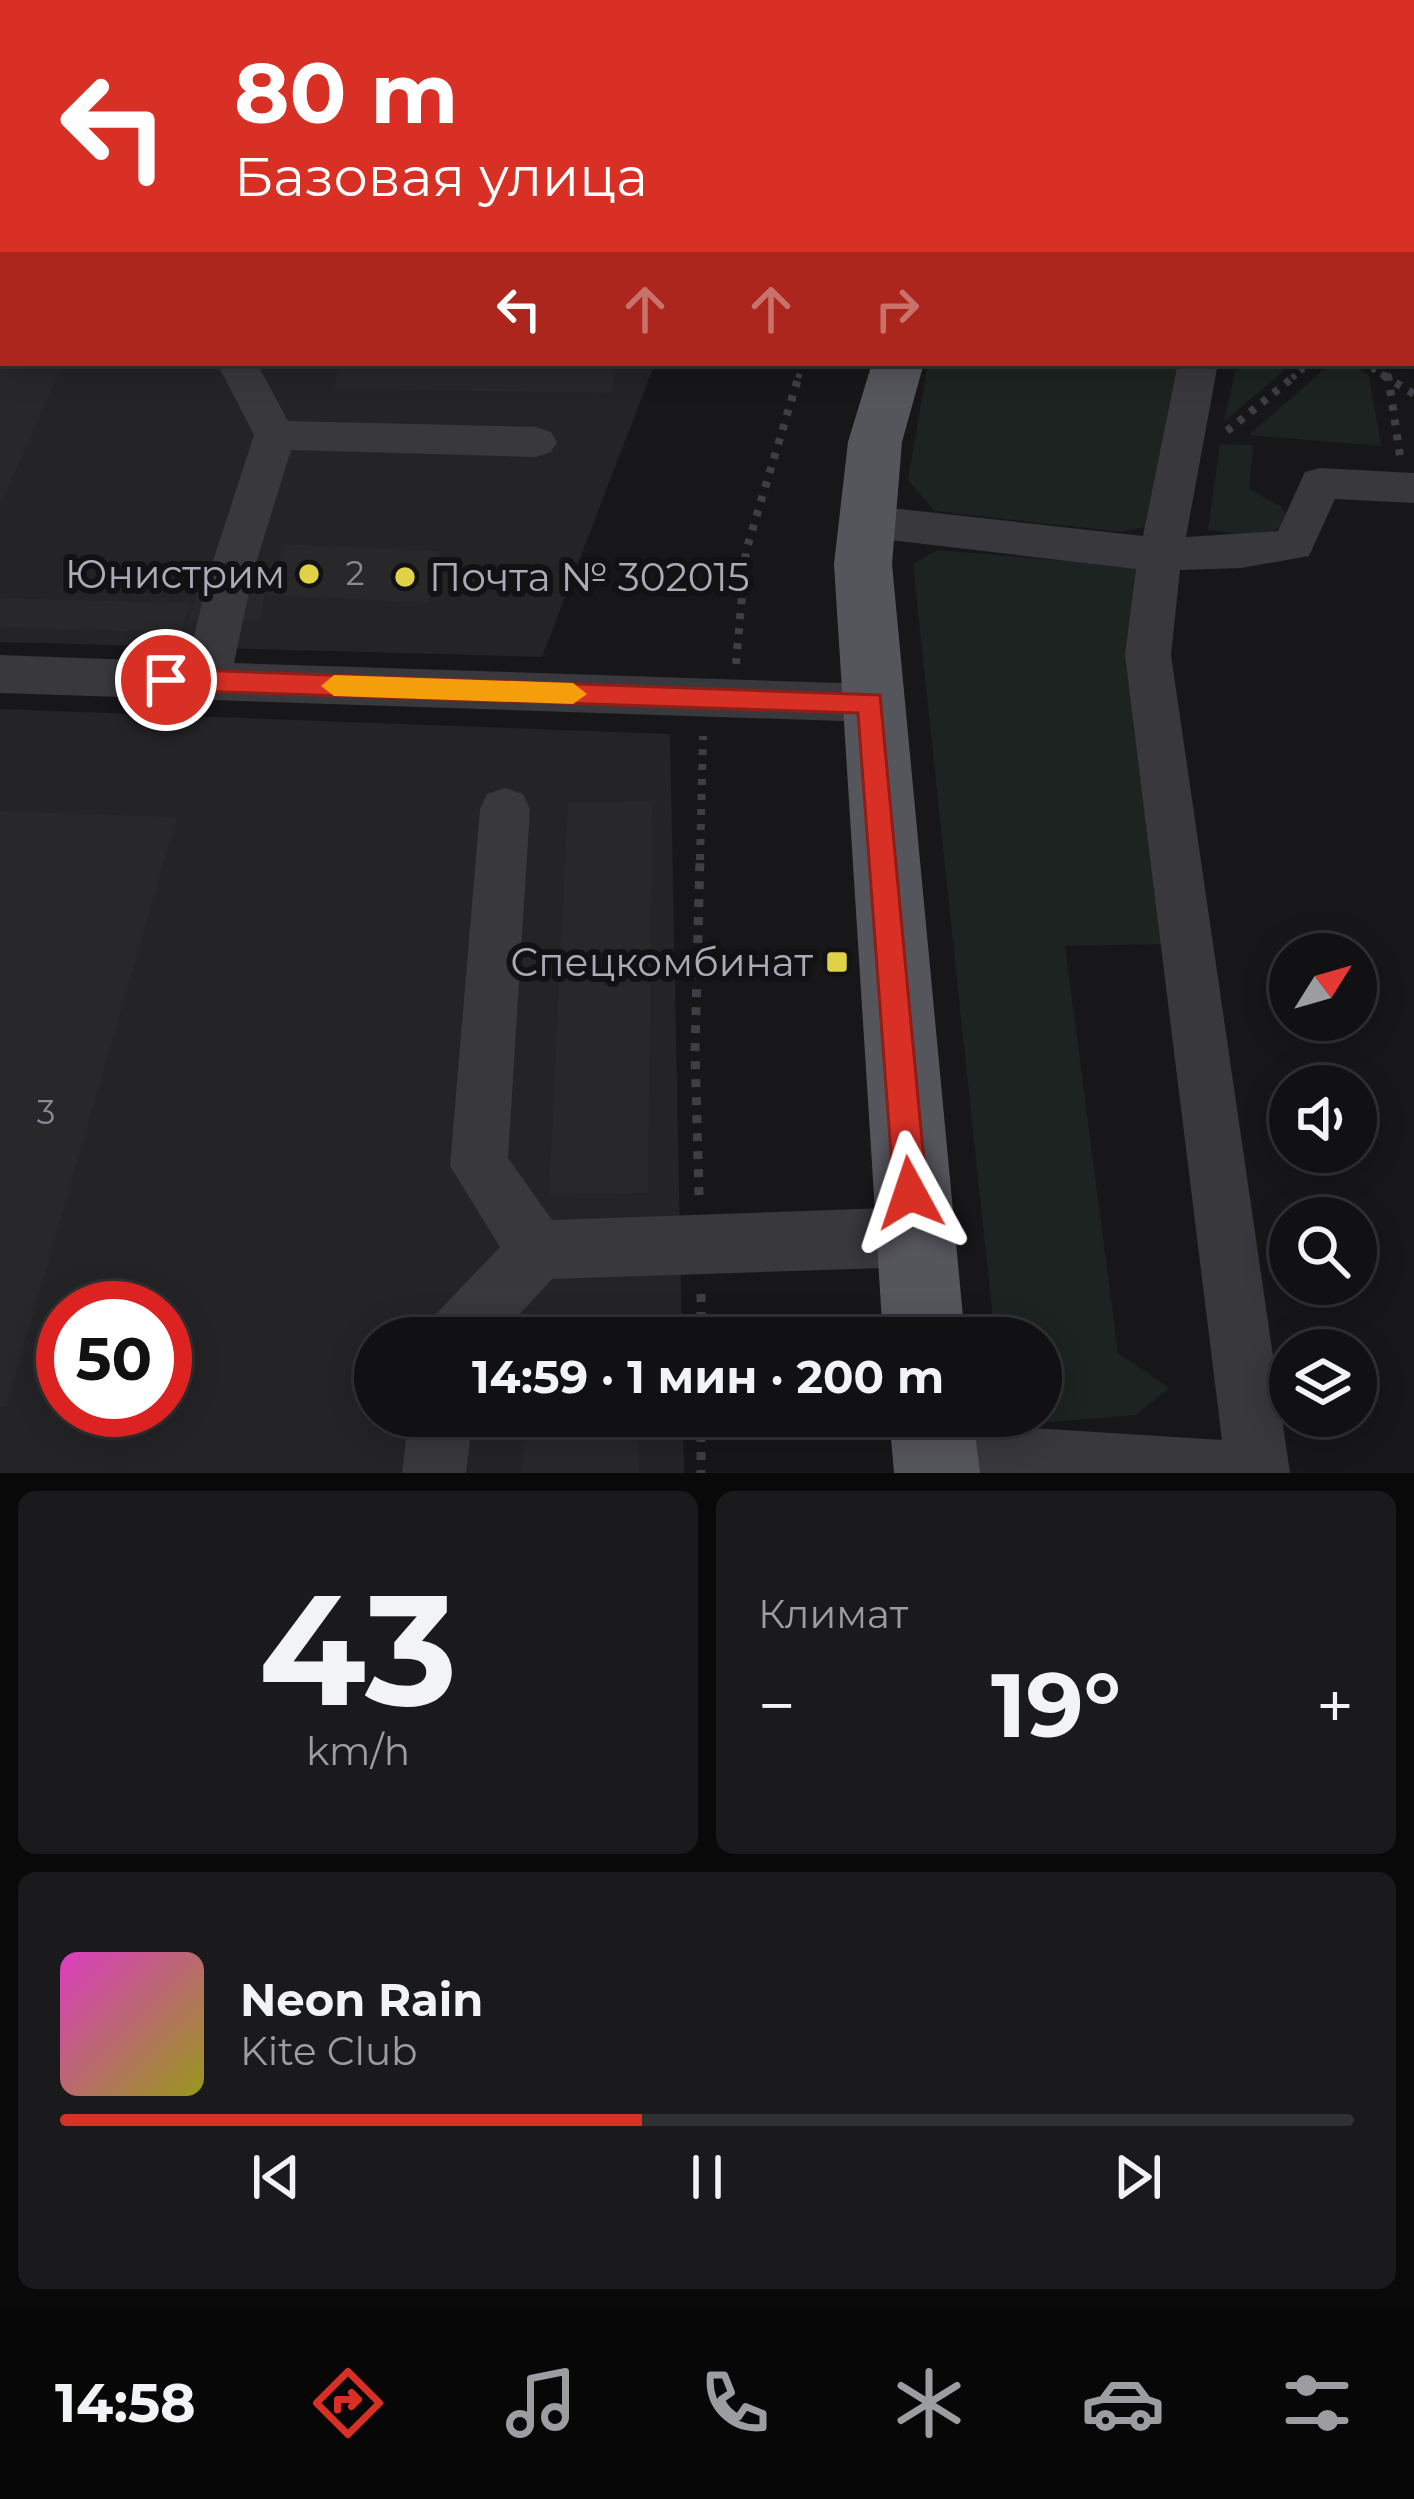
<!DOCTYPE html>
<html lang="ru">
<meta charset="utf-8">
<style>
:root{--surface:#111113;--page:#1a1a1c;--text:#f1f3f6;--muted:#9c9da0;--line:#303133;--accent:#d93025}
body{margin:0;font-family:Montserrat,sans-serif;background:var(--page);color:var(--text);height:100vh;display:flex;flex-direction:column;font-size:45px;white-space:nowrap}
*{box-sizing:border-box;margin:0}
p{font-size:39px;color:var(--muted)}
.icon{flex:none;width:66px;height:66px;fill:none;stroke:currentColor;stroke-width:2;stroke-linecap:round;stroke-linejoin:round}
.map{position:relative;height:1473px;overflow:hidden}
.drawer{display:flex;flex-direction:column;gap:18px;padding:18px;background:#09090a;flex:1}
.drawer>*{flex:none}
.guide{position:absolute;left:0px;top:0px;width:1416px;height:366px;box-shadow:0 6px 30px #0003,0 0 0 3px var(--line);background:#d93025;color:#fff;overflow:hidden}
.needle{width:78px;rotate:53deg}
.tools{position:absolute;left:1269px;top:933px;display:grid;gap:24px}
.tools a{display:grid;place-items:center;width:108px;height:108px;border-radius:50%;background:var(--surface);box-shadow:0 6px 30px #0003,0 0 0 3px var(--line);font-size:60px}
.speed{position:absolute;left:36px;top:1281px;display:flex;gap:24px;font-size:60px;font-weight:700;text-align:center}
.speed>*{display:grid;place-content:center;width:156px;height:156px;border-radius:50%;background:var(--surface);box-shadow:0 6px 30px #0003,0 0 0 3px var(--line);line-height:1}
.speed .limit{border:18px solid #d22;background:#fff;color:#111}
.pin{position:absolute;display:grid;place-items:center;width:102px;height:102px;color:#fff;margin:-51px;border:6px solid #fff;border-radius:50%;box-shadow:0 3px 12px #0007}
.me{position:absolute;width:132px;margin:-66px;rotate:355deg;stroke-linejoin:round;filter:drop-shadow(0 0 9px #0008)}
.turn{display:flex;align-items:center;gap:42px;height:252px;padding:0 36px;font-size:54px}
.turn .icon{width:156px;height:156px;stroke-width:2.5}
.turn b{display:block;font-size:84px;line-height:102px}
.lanes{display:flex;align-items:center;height:114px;padding:0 36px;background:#0003;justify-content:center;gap:60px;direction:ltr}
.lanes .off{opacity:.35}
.big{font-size:90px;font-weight:700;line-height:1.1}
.drawer .card{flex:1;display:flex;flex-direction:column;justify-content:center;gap:18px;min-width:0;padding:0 42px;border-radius:18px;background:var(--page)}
.drawer .dial{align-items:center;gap:0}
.dial b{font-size:156px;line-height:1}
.song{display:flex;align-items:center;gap:36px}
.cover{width:144px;height:144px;border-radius:18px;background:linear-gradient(135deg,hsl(310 70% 55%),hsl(60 70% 35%))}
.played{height:12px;border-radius:6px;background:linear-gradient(90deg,var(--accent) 45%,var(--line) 45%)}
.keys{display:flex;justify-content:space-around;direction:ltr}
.heat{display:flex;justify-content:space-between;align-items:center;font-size:66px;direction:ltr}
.drawer .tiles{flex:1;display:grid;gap:18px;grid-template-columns:1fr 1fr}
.card:last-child{grid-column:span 2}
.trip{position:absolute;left:354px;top:1317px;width:708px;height:120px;border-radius:60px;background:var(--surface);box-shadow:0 6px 30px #0003,0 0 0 3px var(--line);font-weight:700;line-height:120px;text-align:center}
.menu{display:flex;height:192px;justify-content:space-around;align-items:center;background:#070708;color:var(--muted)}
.menu .icon{width:84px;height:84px}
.menu .current{color:var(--accent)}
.menu b{font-size:54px;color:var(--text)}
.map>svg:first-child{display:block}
.built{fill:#242325;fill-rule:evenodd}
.green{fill:#1d2320}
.building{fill:#282729}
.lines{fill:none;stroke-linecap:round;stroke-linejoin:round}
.path-far2{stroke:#3e3f44;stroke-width:6;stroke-dasharray:4.5 6;stroke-linecap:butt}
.path-far1{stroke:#3e3f44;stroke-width:8;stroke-dasharray:6 9;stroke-linecap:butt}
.path{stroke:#3e3f44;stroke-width:9;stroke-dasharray:8 10;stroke-linecap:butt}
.minor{fill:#39383d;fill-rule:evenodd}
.major{fill:#55555c;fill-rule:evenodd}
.route{fill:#d93025;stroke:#8d1f18;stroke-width:3}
.slow{fill:#f59e0b}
.poi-dot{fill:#e0d247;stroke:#121214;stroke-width:4.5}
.labels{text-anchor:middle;stroke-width:12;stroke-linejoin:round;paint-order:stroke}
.number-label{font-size:33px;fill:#8a8a94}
.poi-label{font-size:39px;fill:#aaabb7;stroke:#121214;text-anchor:end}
</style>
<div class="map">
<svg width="1414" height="1473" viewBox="0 0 1414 1473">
<rect width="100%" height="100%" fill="#171719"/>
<path class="built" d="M0 0H978L3 3V363H655L542 657 0 642Z
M0 709 670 734 682 1338H375V1416H683L684 1473H0ZM63 1308H165V1410H63Z"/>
<path class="green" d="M928 363H1181L1148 526 1122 532 934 511 908 480Z
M1237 363H1293L1224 422Z
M1331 363H1351L1369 376 1381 446 1249 435Z
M1220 444 1253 445 1249 489 1282 507 1287 518C1274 545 1233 532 1208 530Z
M938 550 1136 567 1128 661 1166 944 1065 946 1118 1353 1169 1388 1136 1415 1038 1423 1023 1416H1041V1338H995L913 564Z"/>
<path class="building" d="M0 363H63L0 506Z
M340 363H616L613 393 334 389Z
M284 544 440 551 428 603 268 595Z
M266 590 260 620 189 621 197 591Z
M0 598 190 603 181 633 0 627Z
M652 801 648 1193 549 1195 568 802Z
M0 811 177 817 6 1407H0Z
M525 1416H638V1473H522Z"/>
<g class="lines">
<path class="path-far2" d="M1363 363 1388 378
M1386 363 1388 378
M798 378 803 363
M1292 378 1311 363"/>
<path class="path-far1" d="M1383 375 1414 394
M1388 375 1400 456
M1227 431 1296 375
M736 664 746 551 799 375
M700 860 703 736"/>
<path class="path" d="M699 1195 695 1052 700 857
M701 1294V1338
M701 1416V1473"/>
<path class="minor" d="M237 0H269L235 3Z
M1300 0H1332L1299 3Z
M0 10H3V28H0Z
M1413 49H1414V69H1413Z
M1413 175 1414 176V198L1413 197Z
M3 202V229L0 230V203Z
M0 303H3V329H0Z
M217 363H257L288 421 536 427 551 432 557 442 551 452 536 457 291 450 253 573 234 663 871 684 888 690 895 703 888 716 871 722 0 693V655L188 662 209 573 254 435Z
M1178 363H1218L1186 537 1278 531 1305 472 1320 468 1414 473V503L1335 499 1309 556 1241 568 1180 570 1171 655 1290 1473H911L903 1454 912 1431 935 1422 1222 1440 1125 655 1136 569 864 537 849 532 842 521 849 510 864 505 1143 536Z
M505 788 523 794 530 809 508 1158 552 1220 914 1207 935 1216 944 1237 935 1258 914 1267 552 1279 498 1338H425L434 1316 500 1247 450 1166 480 809 487 794Z
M409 1416H473L466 1473H402Z"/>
<path class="major" d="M872 363H924L902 442 892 564 965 1338H883L834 564 848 442Z
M889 1416H973L980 1473H894Z"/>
</g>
<path class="route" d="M166 669 880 695 927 1193 922 1205 910 1209 898 1205 894 1193 858 713 166 690 153 680Z"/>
<path class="slow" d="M334 675 573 683 587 694 573 704 334 696 321 686Z"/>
<g class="poi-dot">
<circle cx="309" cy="574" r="12"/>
<circle cx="405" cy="577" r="12"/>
<rect x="825" y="950" width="24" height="24" rx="6"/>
</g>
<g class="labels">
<g class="number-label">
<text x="355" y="585">2</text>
<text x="46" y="1124">3</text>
</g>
<g class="poi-label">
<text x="285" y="588">Юнистрим</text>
<text x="429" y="591" text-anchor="start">Почта № 302015</text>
<text x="813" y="976">Спецкомбинат</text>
</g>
</g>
</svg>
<div class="tools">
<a><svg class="needle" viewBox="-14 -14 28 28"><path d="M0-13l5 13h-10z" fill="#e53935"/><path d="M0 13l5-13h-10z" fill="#9c9da0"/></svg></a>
<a><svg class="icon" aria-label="sound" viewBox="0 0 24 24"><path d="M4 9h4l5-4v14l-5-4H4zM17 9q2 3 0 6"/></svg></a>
<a><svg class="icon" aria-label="search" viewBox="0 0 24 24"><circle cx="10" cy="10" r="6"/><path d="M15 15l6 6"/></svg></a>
<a><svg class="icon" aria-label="layers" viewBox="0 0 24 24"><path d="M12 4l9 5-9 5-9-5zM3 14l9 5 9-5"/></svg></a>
</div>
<div class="speed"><div class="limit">50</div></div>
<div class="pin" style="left:166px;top:680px;background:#d93025"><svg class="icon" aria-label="arrive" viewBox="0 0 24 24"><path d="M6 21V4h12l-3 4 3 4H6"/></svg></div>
<svg class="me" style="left:910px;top:1193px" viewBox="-20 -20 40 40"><path d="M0-17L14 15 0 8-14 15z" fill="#d93025" stroke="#fff" stroke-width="4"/></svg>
<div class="trip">14:59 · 1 мин · 200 m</div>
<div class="guide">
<div class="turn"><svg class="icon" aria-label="left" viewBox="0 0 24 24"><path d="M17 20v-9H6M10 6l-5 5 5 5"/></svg><div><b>80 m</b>Базовая улица</div></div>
<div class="lanes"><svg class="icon" aria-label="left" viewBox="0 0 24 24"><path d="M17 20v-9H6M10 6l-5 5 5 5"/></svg><svg class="icon off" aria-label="ahead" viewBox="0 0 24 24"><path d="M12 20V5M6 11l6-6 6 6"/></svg><svg class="icon off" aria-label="ahead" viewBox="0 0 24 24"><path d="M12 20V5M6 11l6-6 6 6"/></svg><svg class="icon off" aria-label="right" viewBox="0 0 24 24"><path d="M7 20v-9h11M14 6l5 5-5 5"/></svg></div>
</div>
</div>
<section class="drawer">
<div class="tiles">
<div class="card dial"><b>43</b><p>km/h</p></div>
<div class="card"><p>Климат</p>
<div class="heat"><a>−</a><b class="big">19°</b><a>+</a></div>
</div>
<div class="card">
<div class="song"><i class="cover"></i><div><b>Neon Rain</b><p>Kite Club</p></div></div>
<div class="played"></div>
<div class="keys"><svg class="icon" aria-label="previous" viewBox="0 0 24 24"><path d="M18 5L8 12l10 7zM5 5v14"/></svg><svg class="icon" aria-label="pause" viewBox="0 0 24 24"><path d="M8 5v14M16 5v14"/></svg><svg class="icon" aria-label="next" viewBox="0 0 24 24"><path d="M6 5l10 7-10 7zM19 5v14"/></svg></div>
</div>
</div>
</section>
<nav class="menu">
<b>14:58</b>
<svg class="icon current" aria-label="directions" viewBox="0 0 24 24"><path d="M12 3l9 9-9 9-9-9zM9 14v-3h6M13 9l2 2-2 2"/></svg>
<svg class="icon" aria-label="music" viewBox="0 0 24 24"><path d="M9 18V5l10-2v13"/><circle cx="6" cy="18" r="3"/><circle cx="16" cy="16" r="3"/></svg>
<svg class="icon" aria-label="phone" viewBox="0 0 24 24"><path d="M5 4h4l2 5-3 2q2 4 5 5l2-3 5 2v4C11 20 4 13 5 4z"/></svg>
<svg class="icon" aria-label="climate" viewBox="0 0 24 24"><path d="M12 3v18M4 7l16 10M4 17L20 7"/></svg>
<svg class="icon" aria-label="car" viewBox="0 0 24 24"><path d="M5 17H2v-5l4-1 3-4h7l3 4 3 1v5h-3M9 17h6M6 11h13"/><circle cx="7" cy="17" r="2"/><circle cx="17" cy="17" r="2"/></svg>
<svg class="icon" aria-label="filters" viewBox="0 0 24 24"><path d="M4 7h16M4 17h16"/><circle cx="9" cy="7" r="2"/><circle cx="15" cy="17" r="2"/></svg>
</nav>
